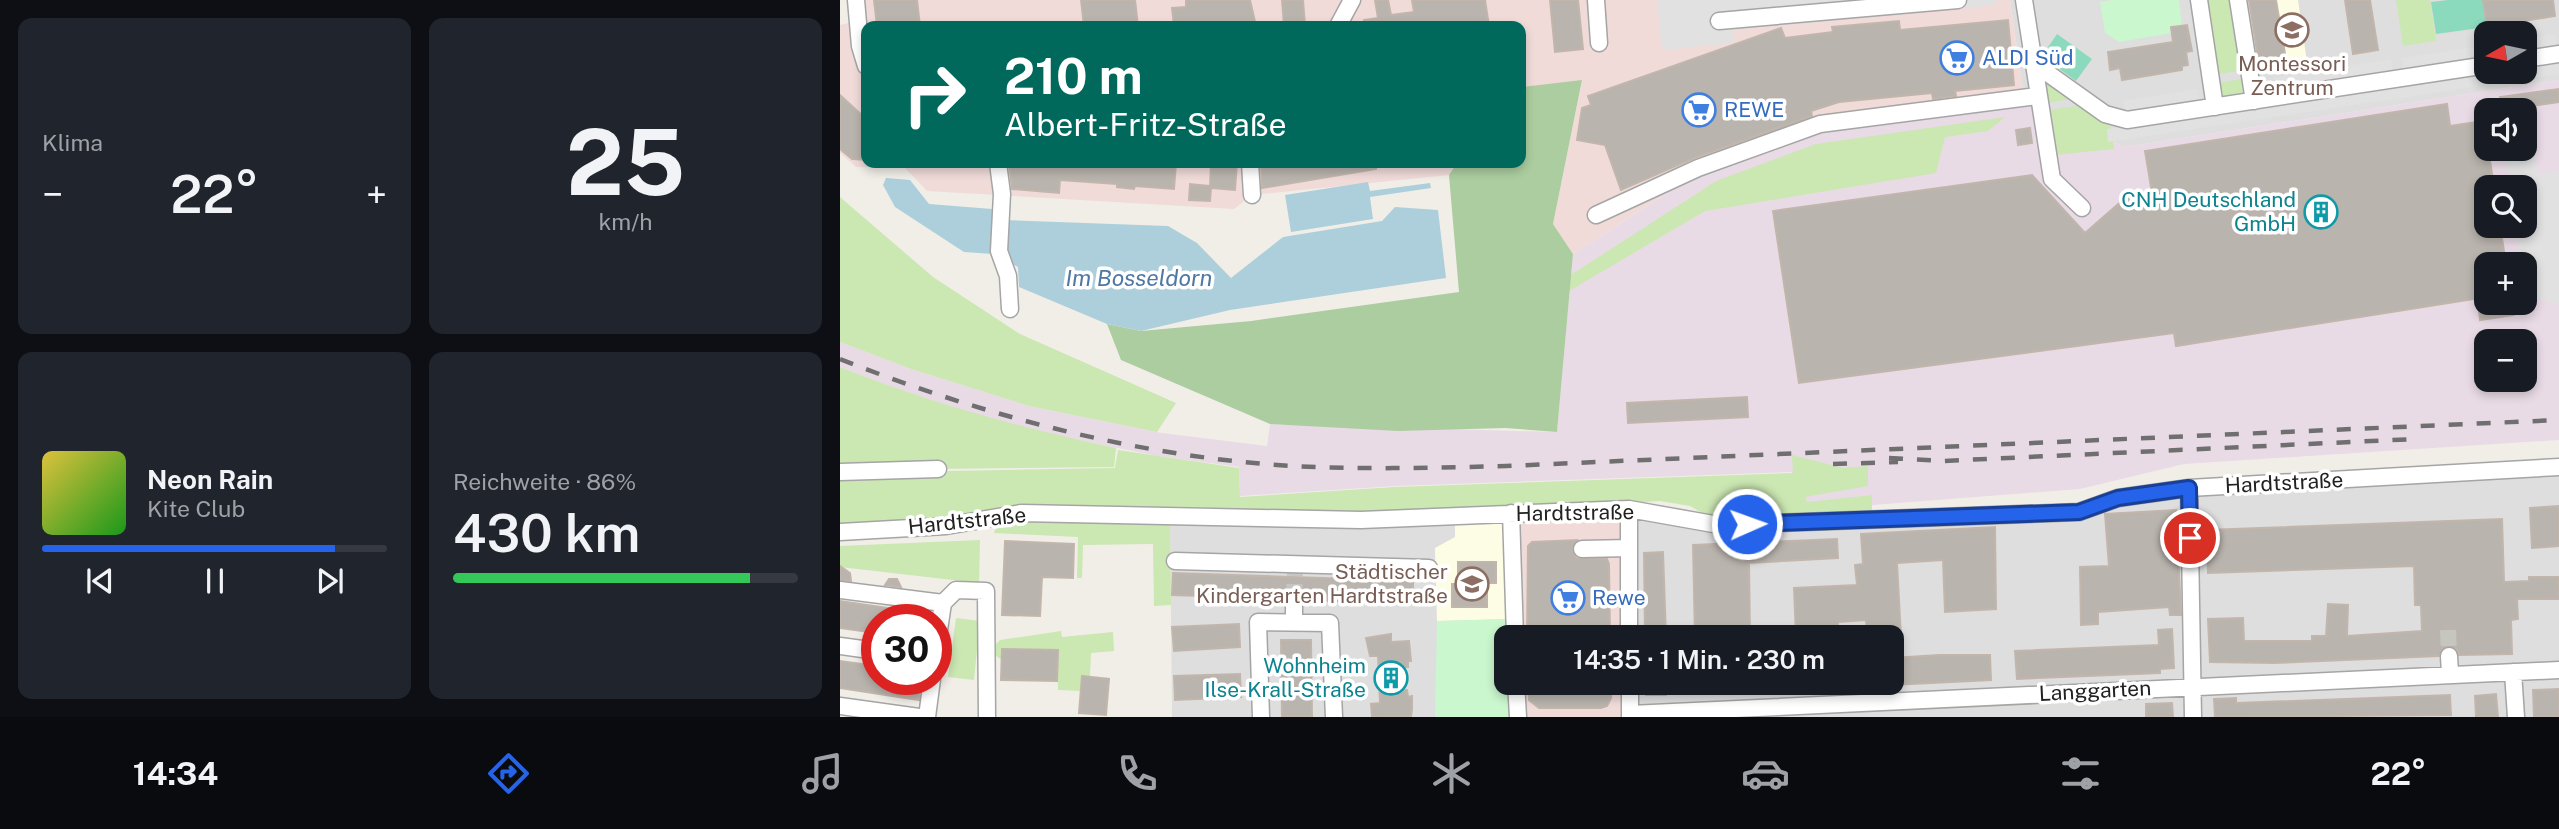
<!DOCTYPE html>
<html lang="de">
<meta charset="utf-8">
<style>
:root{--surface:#171b24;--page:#20242c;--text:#f1f3f6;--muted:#9ea1a6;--line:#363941;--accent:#2563eb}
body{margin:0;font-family:"Public Sans",sans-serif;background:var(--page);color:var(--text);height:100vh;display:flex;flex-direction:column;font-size:26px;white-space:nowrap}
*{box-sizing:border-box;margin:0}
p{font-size:23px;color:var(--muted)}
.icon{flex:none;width:38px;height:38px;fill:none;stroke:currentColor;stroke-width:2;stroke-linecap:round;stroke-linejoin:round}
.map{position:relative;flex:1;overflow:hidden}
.side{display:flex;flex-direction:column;gap:18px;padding:18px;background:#0d0f14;width:840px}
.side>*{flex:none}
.banner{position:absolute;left:21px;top:21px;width:665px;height:147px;border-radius:14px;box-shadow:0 4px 10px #0003;background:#00695c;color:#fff;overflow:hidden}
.needle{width:46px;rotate:261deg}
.buttons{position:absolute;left:1634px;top:21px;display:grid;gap:14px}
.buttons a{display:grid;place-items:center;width:63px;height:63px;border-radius:14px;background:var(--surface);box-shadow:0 4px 10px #0003;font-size:35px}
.speed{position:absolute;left:21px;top:604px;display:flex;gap:14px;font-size:35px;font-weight:700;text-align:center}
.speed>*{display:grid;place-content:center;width:91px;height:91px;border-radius:50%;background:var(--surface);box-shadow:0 4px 10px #0003;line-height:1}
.speed .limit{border:10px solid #d22;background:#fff;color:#111}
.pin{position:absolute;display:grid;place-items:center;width:60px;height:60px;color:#fff;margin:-30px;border:4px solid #fff;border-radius:50%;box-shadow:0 2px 7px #0007}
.me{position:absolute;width:77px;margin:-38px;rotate:88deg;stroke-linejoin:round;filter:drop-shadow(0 0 5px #0008)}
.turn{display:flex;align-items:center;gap:24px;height:147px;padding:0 28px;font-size:32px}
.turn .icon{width:91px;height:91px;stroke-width:2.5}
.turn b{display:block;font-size:49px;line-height:60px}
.big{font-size:52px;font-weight:600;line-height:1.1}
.side .tile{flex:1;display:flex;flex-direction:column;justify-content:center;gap:10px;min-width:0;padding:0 24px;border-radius:14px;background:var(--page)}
.side .dial{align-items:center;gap:0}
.dial b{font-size:91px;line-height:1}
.song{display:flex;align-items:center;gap:21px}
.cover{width:84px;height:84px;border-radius:10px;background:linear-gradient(135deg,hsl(50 70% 55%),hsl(120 70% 35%))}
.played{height:7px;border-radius:4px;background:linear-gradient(90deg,var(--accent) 85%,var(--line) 85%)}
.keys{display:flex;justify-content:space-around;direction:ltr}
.heat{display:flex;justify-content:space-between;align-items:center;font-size:38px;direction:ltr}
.charge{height:10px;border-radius:5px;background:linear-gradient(90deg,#34c759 86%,var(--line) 0)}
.side .tiles{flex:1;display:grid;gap:18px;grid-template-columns:repeat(2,1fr)}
.trip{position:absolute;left:654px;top:625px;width:410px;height:70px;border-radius:14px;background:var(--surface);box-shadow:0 4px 10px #0003;font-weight:600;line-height:70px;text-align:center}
.tab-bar{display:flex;height:112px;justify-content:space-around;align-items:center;background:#090b0e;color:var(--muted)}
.tab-bar .icon{width:49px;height:49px}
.tab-bar .current{color:var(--accent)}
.tab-bar b{font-size:32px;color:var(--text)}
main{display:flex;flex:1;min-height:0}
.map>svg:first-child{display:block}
.residential{fill:#dfdede;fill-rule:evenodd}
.commercial{fill:#f0dbd9}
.industrial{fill:#e9dbe6;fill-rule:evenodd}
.education{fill:#fdfde5}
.grass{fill:#cbe7b2}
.forest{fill:#accda0}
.park{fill:#caf7ce}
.pitch{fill:#8cdabe}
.parking{fill:#e1e1e1}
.water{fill:#accfdb}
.building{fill:#bab4ae;stroke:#c2b6ac;stroke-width:2}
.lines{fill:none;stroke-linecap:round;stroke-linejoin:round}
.minor-tunnel{stroke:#c7c5c0;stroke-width:16;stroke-dasharray:16 8;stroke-linecap:butt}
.minor-casing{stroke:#a5a5a5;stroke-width:19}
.minor{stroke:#fff;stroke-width:16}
.rail{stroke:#6f6f6f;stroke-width:4.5;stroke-dasharray:14 14;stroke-linecap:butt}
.route-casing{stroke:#184099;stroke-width:18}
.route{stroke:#2563eb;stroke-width:12}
.labels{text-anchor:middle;stroke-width:7;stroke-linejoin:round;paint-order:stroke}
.shop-label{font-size:21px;fill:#366cbe;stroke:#fff;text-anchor:start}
.education-label{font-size:21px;fill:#785e54;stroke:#fff}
.culture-label{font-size:21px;fill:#0d838f;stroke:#fff;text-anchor:end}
.street-label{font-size:21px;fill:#212121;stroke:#fff}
.water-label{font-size:23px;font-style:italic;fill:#4f78a4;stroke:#fff}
</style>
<main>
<section class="side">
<div class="tiles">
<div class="tile"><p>Klima</p>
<div class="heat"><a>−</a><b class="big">22°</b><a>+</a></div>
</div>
<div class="tile dial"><b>25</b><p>km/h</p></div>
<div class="tile">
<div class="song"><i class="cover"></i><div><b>Neon Rain</b><p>Kite Club</p></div></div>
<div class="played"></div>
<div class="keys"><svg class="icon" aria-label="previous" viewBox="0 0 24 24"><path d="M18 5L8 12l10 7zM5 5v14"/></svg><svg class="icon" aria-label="pause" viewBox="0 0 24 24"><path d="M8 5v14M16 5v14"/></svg><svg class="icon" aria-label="next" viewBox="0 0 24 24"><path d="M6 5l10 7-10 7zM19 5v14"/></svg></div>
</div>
<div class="tile"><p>Reichweite · 86%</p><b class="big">430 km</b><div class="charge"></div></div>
</div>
</section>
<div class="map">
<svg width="1719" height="717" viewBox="0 0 1719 717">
<rect width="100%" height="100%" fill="#f1eee8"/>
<path class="residential" d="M1170 0H1719V80L1285 147 1185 103ZM1647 33H1685V72H1647Z
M1719 474V717H796V683L1052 682V637H796V515L1239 512 1268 501Z
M671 513 667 682 678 717H332L330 518Z"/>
<path class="commercial" d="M8 0H1170L1185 103 859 173 733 254 713 224 742 81 681 87V26H26V163H617L609 175 412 195 394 209 87 191 65 168 16 167 0 153V25L9 23Z
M768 514 781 520 782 637H679L678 529 684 517Z
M679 683H783V717H680Z"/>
<path class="industrial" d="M1719 80V440L1344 464 1240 489 955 511 952 472 557 486 400 496 399 467 317 456 183 429 62 391 0 367V342L71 369 189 406 322 433 427 446 430 424 717 432 733 254 859 173 980 130 1185 103 1285 147ZM1647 110H1685V149H1647ZM1647 187H1685V226H1647ZM1647 264H1685V303H1647ZM1647 341H1685V380H1647Z"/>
<path class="education" d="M1436 0H1458L1467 62 1419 70 1418 64 1445 60Z
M659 521 667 530 669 619 597 621 595 548 615 537V524Z"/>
<path class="grass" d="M1364 0H1389L1400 71 1376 74Z
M1556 0H1590L1596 41 1563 46Z
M1401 79 1403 93 1380 96 1378 83Z
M1204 82H1207L1231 99 1205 103Z
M1242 105 1271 127 1274 149 1215 155 1209 110Z
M1165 117 1148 131 1105 137 1096 173 865 211 729 291 731 275 876 181 976 144Z
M0 197 93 277 180 334 336 403 317 432 189 406 71 369 0 342Z
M0 367C90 403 181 428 276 448L274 467 0 470Z
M278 450 399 468 400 497 555 487 953 473 952 455 1003 468 1028 466V486L965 497 967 502 1032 495V515L879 523 850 506 820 501 671 510 326 515 181 510 0 530V473L275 468Z
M181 517 330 521 331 605 314 606 313 544 243 545 242 578H237L238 537 154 533 157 525Z
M140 540 139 583 0 567V546Z
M116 618 140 621 134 680 108 677Z
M221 631 222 637 273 632 274 651 251 653 250 677H242L241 691 218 690 217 651 162 649V660L156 656V644L160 640Z"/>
<path class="forest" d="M742 80 713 224 733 254 717 432 665 428 558 431 430 424 281 360 267 324 301 331 411 321 619 292 609 175 617 163H681V87Z"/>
<path class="park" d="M1272 0H1339L1342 26 1331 27 1332 33 1279 42 1265 33 1260 2Z
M669 619 667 682 671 683 672 717H595L597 621Z"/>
<path class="pitch" d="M1608 0H1643L1647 27 1596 34 1591 2Z
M1217 34 1252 59 1236 81 1202 56Z"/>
<path class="parking" d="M817 0H1155L1156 5 893 30 894 43 822 50Z
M1715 34 1717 48 1685 53V39Z
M1647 45V59L1564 71 1562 58Z
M1551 59 1553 73 1436 92 1434 78Z
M1719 61V74L1268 142 1267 129 1647 72H1685V66Z
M1357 89 1359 102 1286 114 1283 101Z
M1692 141 1698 174 1719 171V304L1716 305 1685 292V264H1681L1675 226H1685V187H1669L1664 149H1685V142Z"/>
<path class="water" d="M46 178 70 180 89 204 152 209 164 220 328 226 357 243 391 278 443 237 542 221 555 207 598 210 606 278 390 310 301 331 267 324 179 287 178 267 153 254 124 252 55 207 43 185Z
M528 182 530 191 590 183 591 188 530 197 533 219 451 232 445 195Z"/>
<path class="building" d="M34 0H77L80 26H37Z
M241 0H295L298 26H244Z
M346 0H410L416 26H334L332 8 346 7Z
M442 0H463L465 26H444Z
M535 0H548L551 15 574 12 572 0H645L649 26H525L524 20 538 18Z
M710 0H738L743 49 715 52Z
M1409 0H1436L1446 60 1419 64Z
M1505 0H1530L1538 50 1513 54Z
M1643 0H1713L1715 16 1647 27Z
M1168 20 1174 85 1115 91 1116 96 1093 99 1092 93 999 102 971 111 972 116 854 158 781 190 765 145 737 140 742 108 751 105 748 96 941 28 945 38 993 32 992 27 1059 21 1060 30Z
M1347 25 1352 51 1346 52 1348 65 1342 66V70L1282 80 1280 68 1270 70 1268 52 1333 42 1331 27Z
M1719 89V102L1662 110 1660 97Z
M0 95 26 119V160L12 159 0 149Z
M1607 104 1610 126 1644 121 1654 187H1647V226H1660L1666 264H1647V297L1336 346 1334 333 959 383 933 211 1192 175 1245 233 1285 198 1313 199 1305 151Z
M1190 128 1192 143 1178 145 1176 130Z
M169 163H336L334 189 295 186 294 189 277 187V184L220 180 219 193 172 189Z
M371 163H397L395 190 371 188 370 201 349 200 350 184 370 186Z
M421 163H536V169L422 188Z
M1638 303H1673L1674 315 1640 320Z
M907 397 908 417 788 423 787 403Z
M1719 506V546L1692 548 1690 508Z
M1336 510 1341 615H1330L1329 607 1258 612V624L1241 625 1240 567 1269 566 1265 514Z
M1662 519 1664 582 1689 581V577H1719V599H1677L1678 619 1671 620 1672 654 1619 655 1617 650 1609 646 1603 648 1599 656 1434 663 1370 662 1368 619 1403 618 1404 641H1472V636H1486L1488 604 1508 605 1507 636 1582 631 1581 605H1575L1574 566 1368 573 1366 530Z
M1155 527 1156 609 1105 612 1103 560 1057 563 1061 637H1027L1026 620 998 622V637H956L954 588 1017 585 1015 565 1023 564 1021 534Z
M997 539 998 558 909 563 910 637H855L853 545Z
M737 540 732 549 736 558 767 559 769 564 770 637H687L688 546 692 542Z
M165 541 234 544 233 578 202 577 200 616 162 615Z
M823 552 826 637H805L804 553Z
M618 562H656V583H647V607H612V584H618Z
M0 566 10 573 11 581 0 580Z
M333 573 573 581V604L464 600 463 594 455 590 448 591 444 599 332 595Z
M49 579H57L61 587 45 585Z
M0 601 83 613V620H37V633L0 628Z
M399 624 400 647 334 651 332 627Z
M1332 629 1334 668 1320 669V673L1177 679 1175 651 1319 645 1318 630Z
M551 634V642L569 641 571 661H568V667H563L564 690H567L568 697 572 696V710L571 716 532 717 531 704 540 703 538 656H530L526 638Z
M441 640H471L472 717H442Z
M162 649 218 650 217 681 161 680Z
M1099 655H1150L1151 680 1052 685V658Z
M0 661 37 666V679H81L79 700 0 688Z
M400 674 401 697 335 700 334 676Z
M242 676 269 679 266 715 239 713Z
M688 682H772L771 698 767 706 761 708H699L689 700Z
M806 682H826V695H806Z
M1719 689V717H1694L1693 690Z
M1656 694 1658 717H1636L1635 696Z
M1610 695 1611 715 1375 717 1374 699 1396 698V703Z
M1332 703 1333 717H1306V704Z"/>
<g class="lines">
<path class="minor-tunnel" d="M454 600 455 572
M1608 630 1609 656"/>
<defs>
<path id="minor" d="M16 0 20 46 26 66
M756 0 759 43
M1184 0 1212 179 1242 208
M1359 0 1375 107
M1398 0 1414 101
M879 21 1118 0
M498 26 512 0
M1685 59 1719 54
M1192 62 1265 114 1287 120 1647 65
M158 163 162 194 159 251 168 276 170 309
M410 163 412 195
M756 215 858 168 980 124 1197 96
M0 472 98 469
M1349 488 1353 717
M789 509V637
M671 513 675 637
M0 532 106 526 181 513 521 520 789 509 879 525 1239 512 1278 498 1349 488 1719 467
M742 549 789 548
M335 561 589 568
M0 590 103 603 96 650
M454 600V622
M103 603 116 590 146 591 147 717
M0 646 37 651
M1609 656 1610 674
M1673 672 1676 717
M676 682 678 717
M790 682V717
M0 706 79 717
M790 714 1719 670
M87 717 92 679
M421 717 418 622 490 623 494 717"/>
</defs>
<use href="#minor" class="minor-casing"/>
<use href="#minor" class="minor"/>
<path class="rail" d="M0 359C139 414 288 454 437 465 513 470 590 468 666 466L1719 420
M1049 458 1103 461 1575 439
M993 464 1058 462"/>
</g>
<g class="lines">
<defs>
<path id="route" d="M907 524 1239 512 1278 498 1349 488 1350 538"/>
</defs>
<use href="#route" class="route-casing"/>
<use href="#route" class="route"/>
</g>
<defs>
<symbol id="school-ring" viewBox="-11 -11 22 22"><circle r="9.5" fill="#fff" stroke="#8d6e63" stroke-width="1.5"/><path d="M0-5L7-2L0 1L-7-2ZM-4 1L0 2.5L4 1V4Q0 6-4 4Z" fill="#8d6e63"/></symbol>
<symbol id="supermarket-ring" viewBox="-11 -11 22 22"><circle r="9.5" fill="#fff" stroke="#3f7fe0" stroke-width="1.5"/><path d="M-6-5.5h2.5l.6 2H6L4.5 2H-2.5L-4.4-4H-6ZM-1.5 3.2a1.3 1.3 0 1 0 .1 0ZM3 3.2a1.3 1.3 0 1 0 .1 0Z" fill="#3f7fe0"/></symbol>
<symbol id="building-ring" viewBox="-11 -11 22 22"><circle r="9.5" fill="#fff" stroke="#0f9aa8" stroke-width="1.5"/><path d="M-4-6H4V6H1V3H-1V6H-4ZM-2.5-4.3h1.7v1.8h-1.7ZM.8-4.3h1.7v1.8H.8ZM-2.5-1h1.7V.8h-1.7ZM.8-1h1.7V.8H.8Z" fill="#0f9aa8"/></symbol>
</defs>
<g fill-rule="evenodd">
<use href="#school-ring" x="1433" y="11" width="38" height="38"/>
<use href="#supermarket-ring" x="1098" y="39" width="38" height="38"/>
<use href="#supermarket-ring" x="840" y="91" width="38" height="38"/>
<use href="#building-ring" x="1462" y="193" width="38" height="38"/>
<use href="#school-ring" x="613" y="565" width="38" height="38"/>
<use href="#supermarket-ring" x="709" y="579" width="38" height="38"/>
<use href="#building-ring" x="532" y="659" width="38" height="38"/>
</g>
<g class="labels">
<g class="shop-label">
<text x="1142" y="65">ALDI Süd</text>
<text x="884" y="117">REWE</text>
<text x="752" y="605">Rewe</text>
</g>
<g class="education-label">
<text x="1452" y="71">Montessori<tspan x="1452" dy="24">Zentrum</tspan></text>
<text x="608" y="579" text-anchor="end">Städtischer<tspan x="608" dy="24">Kindergarten Hardtstraße</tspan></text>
</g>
<g class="culture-label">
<text x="1456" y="207">CNH Deutschland<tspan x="1456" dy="24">GmbH</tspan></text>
<text x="526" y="673">Wohnheim<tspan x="526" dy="24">Ilse-Krall-Straße</tspan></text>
</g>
<g class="street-label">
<text transform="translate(1444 483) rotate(-3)" y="7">Hardtstraße</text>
<text transform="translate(735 513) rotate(-1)" y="7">Hardtstraße</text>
<text transform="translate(127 521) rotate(-6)" y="7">Hardtstraße</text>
<text transform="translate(1255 691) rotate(-3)" y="7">Langgarten</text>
</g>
<g class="water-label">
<text x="299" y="286">Im Bosseldorn</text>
</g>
</g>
</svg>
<div class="buttons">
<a><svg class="needle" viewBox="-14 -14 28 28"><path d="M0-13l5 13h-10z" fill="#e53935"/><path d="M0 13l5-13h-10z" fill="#9ea1a6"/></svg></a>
<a><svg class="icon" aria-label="sound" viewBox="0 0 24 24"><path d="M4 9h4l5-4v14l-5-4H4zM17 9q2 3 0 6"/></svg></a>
<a><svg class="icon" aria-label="search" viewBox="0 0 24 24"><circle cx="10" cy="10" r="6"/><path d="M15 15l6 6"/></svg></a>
<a>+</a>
<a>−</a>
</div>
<div class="speed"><div class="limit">30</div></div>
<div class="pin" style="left:1350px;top:538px;background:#d93025"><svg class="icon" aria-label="arrive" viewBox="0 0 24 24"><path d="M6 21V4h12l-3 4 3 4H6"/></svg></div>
<svg class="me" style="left:907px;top:524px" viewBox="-20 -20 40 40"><circle r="17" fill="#2563eb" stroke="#fff" stroke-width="3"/><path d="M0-11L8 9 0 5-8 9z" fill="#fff"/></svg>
<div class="trip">14:35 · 1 Min. · 230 m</div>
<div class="banner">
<div class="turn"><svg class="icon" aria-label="right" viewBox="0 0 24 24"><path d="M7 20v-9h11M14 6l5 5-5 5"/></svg><div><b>210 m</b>Albert-Fritz-Straße</div></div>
</div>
</div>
</main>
<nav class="tab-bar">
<b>14:34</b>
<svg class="icon current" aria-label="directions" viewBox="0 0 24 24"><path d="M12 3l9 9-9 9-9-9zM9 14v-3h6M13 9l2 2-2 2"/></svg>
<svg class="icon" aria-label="music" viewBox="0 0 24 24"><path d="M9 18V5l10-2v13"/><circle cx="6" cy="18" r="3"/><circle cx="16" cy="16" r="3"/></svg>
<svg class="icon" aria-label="phone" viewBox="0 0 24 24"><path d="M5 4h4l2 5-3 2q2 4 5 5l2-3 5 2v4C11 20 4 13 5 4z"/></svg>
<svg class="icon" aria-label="climate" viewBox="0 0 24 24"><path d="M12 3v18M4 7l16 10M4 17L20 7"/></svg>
<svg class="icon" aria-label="car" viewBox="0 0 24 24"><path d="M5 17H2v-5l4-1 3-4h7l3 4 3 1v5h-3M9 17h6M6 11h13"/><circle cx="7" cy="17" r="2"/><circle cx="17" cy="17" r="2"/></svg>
<svg class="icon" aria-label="filters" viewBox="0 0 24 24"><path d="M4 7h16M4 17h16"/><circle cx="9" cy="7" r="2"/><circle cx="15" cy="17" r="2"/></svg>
<b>22°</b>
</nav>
